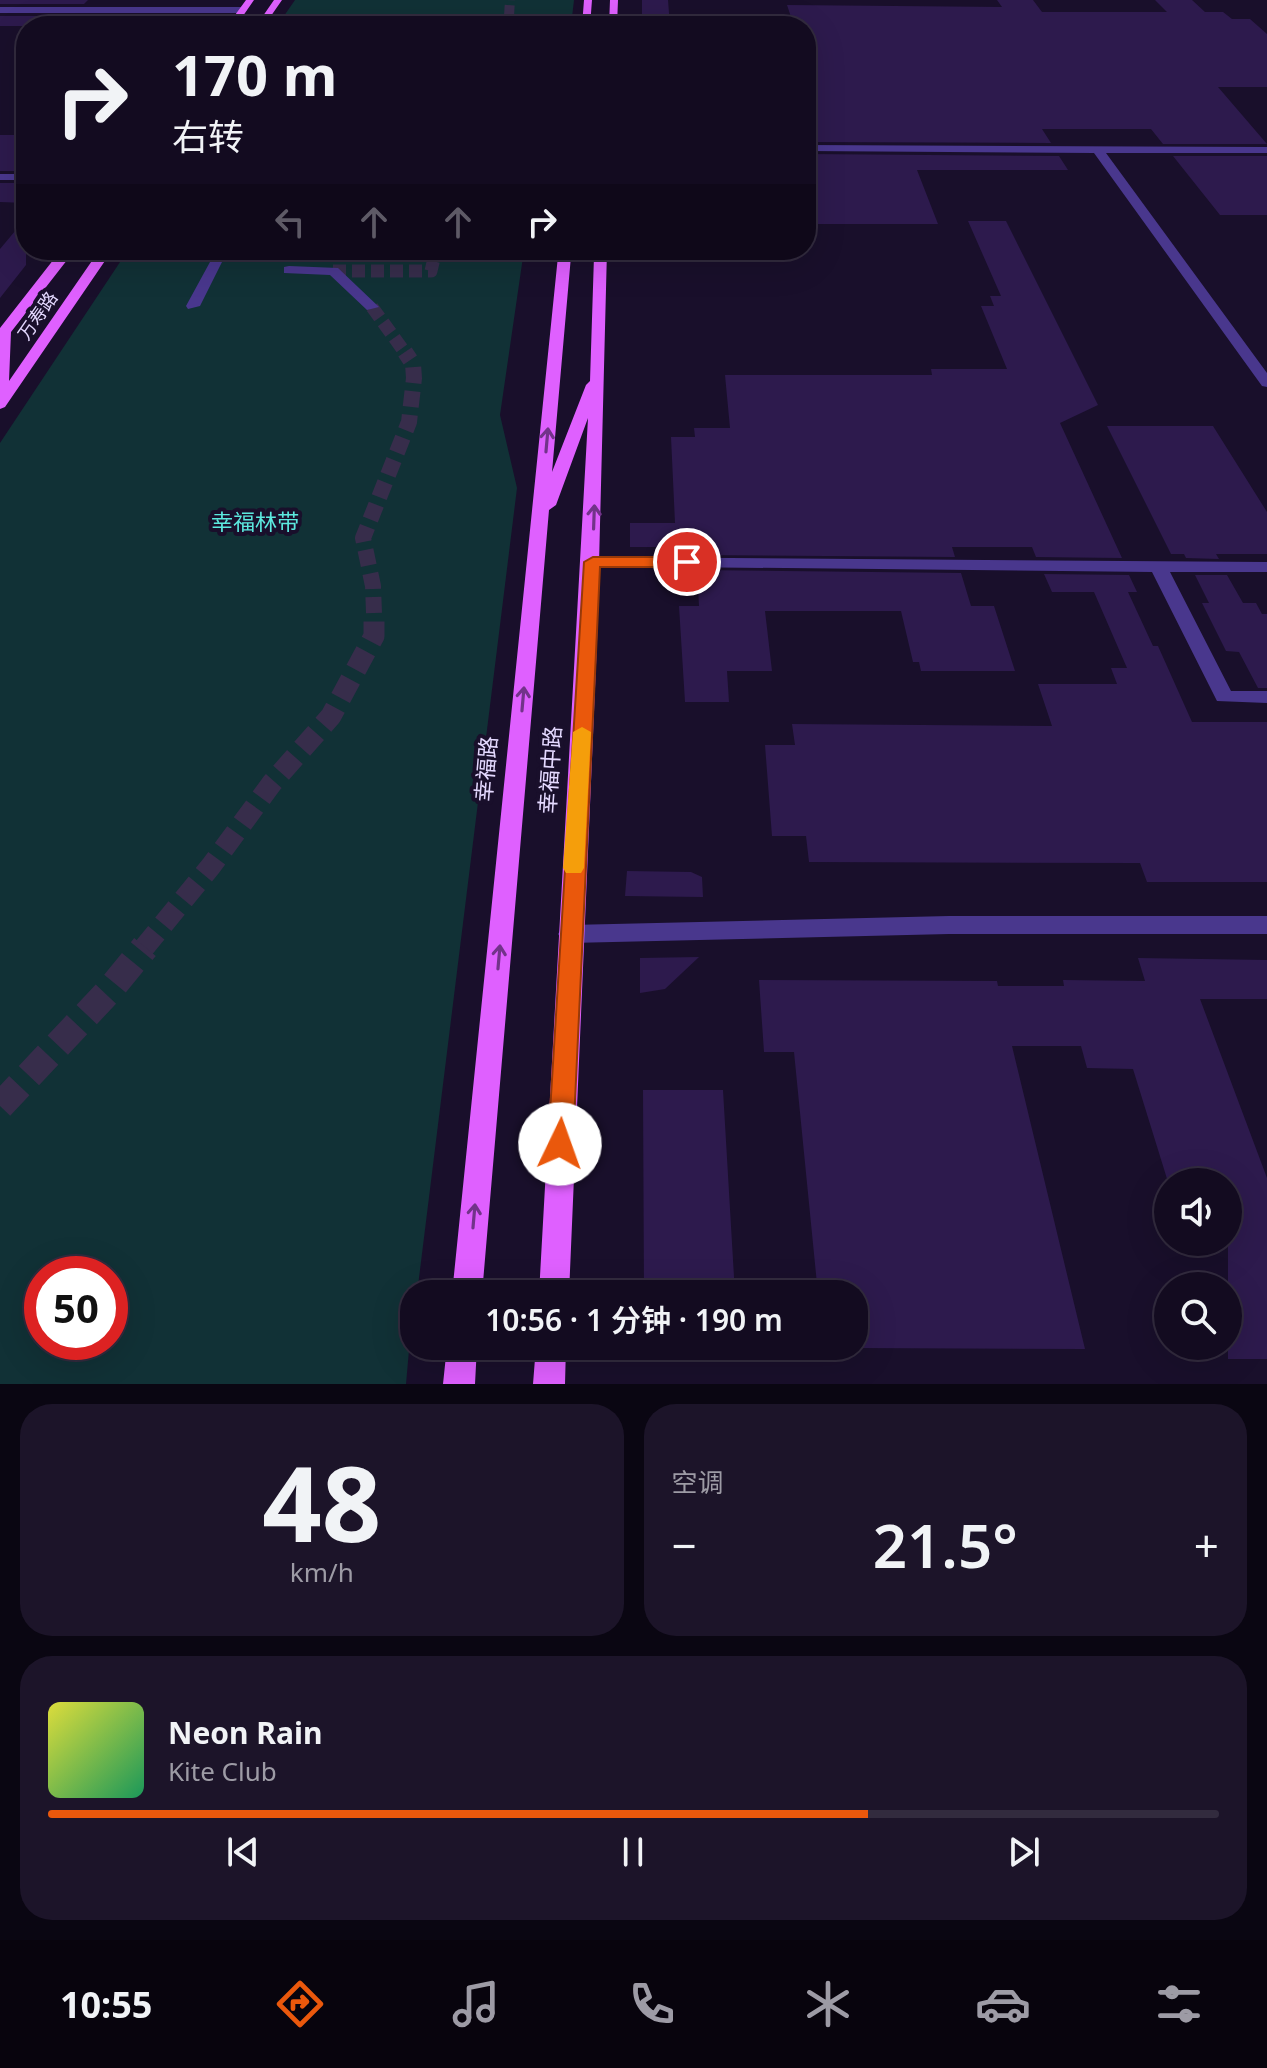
<!DOCTYPE html>
<html lang="zh">
<meta charset="utf-8">
<style>
:root{--surface:#130b20;--page:#1c1429;--text:#f1f3f6;--muted:#9d9ba5;--line:#322b3e;--accent:#ea580c}
body{margin:0;font-family:"Noto Sans","Noto Sans SC",sans-serif;background:var(--page);color:var(--text);height:100vh;display:flex;flex-direction:column;font-size:30px;white-space:nowrap}
*{box-sizing:border-box;margin:0}
p{font-size:26px;color:var(--muted)}
.icon{flex:none;width:44px;height:44px;fill:none;stroke:currentColor;stroke-width:2;stroke-linecap:round;stroke-linejoin:round}
.map{position:relative;height:1384px;overflow:hidden}
.drawer{display:flex;flex-direction:column;gap:20px;padding:20px;background:#0a0612;flex:1}
.drawer>*{flex:none}
.top-card{position:absolute;left:16px;top:16px;width:800px;height:244px;border-radius:32px;box-shadow:0 8px 32px #0002,0 0 0 2px var(--line);background:#130b20;color:var(--text);overflow:hidden}
.tools{position:absolute;left:1154px;top:1168px;display:grid;gap:16px}
.tools a{display:grid;place-items:center;width:88px;height:88px;border-radius:50%;background:var(--surface);box-shadow:0 8px 32px #0002,0 0 0 2px var(--line);font-size:40px}
.speed{position:absolute;left:24px;top:1256px;display:flex;gap:16px;font-size:40px;font-weight:700;text-align:center}
.speed>*{display:grid;place-content:center;width:104px;height:104px;border-radius:50%;background:var(--surface);box-shadow:0 8px 32px #0002,0 0 0 2px var(--line);line-height:1}
.speed .limit{border:12px solid #d22;background:#fff;color:#111}
.pin{position:absolute;display:grid;place-items:center;width:68px;height:68px;color:#fff;margin:-34px;border:4px solid #fff;border-radius:50%;box-shadow:0 2px 8px #0007}
.me{position:absolute;width:88px;margin:-44px;rotate:3deg;stroke-linejoin:round;filter:drop-shadow(0 0 6px #0008)}
.turn{display:flex;align-items:center;gap:28px;height:168px;padding:0 24px;font-size:36px}
.turn .icon{width:104px;height:104px;stroke-width:2.5}
.turn b{display:block;font-size:56px;line-height:68px}
.lanes{display:flex;align-items:center;height:76px;padding:0 24px;background:#0003;justify-content:center;gap:40px;direction:ltr}
.lanes .off{opacity:.35}
.big{font-size:60px;font-weight:600;line-height:1.1}
.drawer .card{flex:1;display:flex;flex-direction:column;justify-content:center;gap:12px;min-width:0;padding:0 28px;border-radius:32px;background:var(--page)}
.drawer .dial{align-items:center;gap:0}
.dial b{font-size:104px;line-height:1}
.song{display:flex;align-items:center;gap:24px}
.cover{width:96px;height:96px;border-radius:12px;background:linear-gradient(135deg,hsl(60 70% 55%),hsl(150 70% 35%))}
.played{height:8px;border-radius:4px;background:linear-gradient(90deg,var(--accent) 70%,var(--line) 70%)}
.keys{display:flex;justify-content:space-around;direction:ltr}
.heat{display:flex;justify-content:space-between;align-items:center;font-size:44px;direction:ltr}
.drawer .tiles{flex:1;display:grid;gap:20px;grid-template-columns:1fr 1fr}
.card:last-child{grid-column:span 2}
.trip{position:absolute;left:400px;top:1280px;width:468px;height:80px;border-radius:32px;background:var(--surface);box-shadow:0 8px 32px #0002,0 0 0 2px var(--line);font-weight:600;line-height:80px;text-align:center}
.menu{display:flex;height:128px;justify-content:space-around;align-items:center;background:#08040d;color:var(--muted)}
.menu .icon{width:56px;height:56px}
.menu .selected{color:var(--accent)}
.menu b{font-size:36px;color:var(--text)}
.map>svg:first-child{display:block}
.green{fill:#113136;fill-rule:evenodd}
.building{fill:#2d1a4d}
.lines{fill:none;stroke-linecap:round;stroke-linejoin:round}
.minor-tunnel-far4{stroke:#372d4b;stroke-width:10;stroke-dasharray:10 5;stroke-linecap:butt}
.minor-tunnel-far3{stroke:#372d4b;stroke-width:13;stroke-dasharray:13 6;stroke-linecap:butt}
.minor-tunnel-far2{stroke:#372d4b;stroke-width:16;stroke-dasharray:16 8;stroke-linecap:butt}
.minor-tunnel-far1{stroke:#372d4b;stroke-width:21;stroke-dasharray:21 11;stroke-linecap:butt}
.minor-tunnel{stroke:#372d4b;stroke-width:28;stroke-dasharray:28 14;stroke-linecap:butt}
.minor{fill:#49378d;fill-rule:evenodd}
.major{fill:#df60ff;fill-rule:evenodd}
.oneway{stroke:#72338a}
.route{fill:#ea580c;stroke:#983908;stroke-width:2}
.slow{fill:#f59e0b}
.labels{text-anchor:middle;stroke-width:8;stroke-linejoin:round;paint-order:stroke}
.far-street-label{font-size:18px;fill:#e4d9ff;stroke:#190f2b}
.park-label{font-size:22px;fill:#5ce8de;stroke:#190f2b}
.street-label{font-size:22px;fill:#e4d9ff;stroke:#190f2b}
</style>
<div class="map">
<svg width="1267" height="1384" viewBox="0 0 1267 1384">
<rect width="100%" height="100%" fill="#190f2b"/>
<path class="green" d="M295 0H574L571 26H277Z
M128 250H524L500 415 517 488 417 1294H414L406 1384H0V443ZM42 1274H110V1342H42Z"/>
<path class="building" d="M0 0H88L84 4H0Z
M642 0H668L670 26H642Z
M997 0H1033L1042 12H1167L1155 0H1192L1205 12H1223L1232 19H1250L1267 34V87H1218L1267 144H1163L1151 129H1042L1051 143 806 142V26H794L787 5 1002 7Z
M0 16H71L60 26H0Z
M0 135H26V171H0Z
M806 154 1059 156 1068 170H917L938 224H806Z
M1173 156H1267V215H1220Z
M0 183H26V203L0 202Z
M26 218V265L0 298V249Z
M968 221H1006L1098 405 1060 423 1122 558 1036 557 1032 547H952L955 557 696 555 695 547H630V523H675L671 437H695L694 428H730L725 375H932L931 369H1007L981 306H994L990 296H1001Z
M1107 426H1213L1267 512V554H1216L1219 559 1186 558 1184 554H1171Z
M697 570 961 573 971 606H994L1015 671H921L919 662H913L901 611H765L772 671H727L729 702H685L679 606H699Z
M1044 574 1129 575 1137 592H1128L1153 646H1158L1192 722H1267V882H1147L1140 863 809 862 806 836H772L765 745H795L792 724 1052 726 1038 684H1117L1111 668H1127L1094 592H1052Z
M1195 575H1227L1243 603H1256L1262 614H1267V688H1258L1239 652 1226 651 1202 603H1209Z
M627 871 691 872 702 877 703 897 625 896Z
M699 957 665 989 640 993V958Z
M1138 958 1267 960V999H1200L1267 1178V1359H1228V1182H1168L1133 1069 1087 1068 1081 1046H1012L1085 1349 854 1348V1294H818L794 1052H764L759 980 997 981 998 986H1064L1063 980 1145 981Z
M643 1090H723L735 1294H644Z"/>
<g class="lines">
<path class="minor-tunnel-far4" d="M499 26 509 16 510 0"/>
<path class="minor-tunnel-far3" d="M333 271H431L436 250
M372 307 406 354"/>
<path class="minor-tunnel-far2" d="M374 613 373 586 363 538 409 422 414 378 413 364 405 352"/>
<path class="minor-tunnel-far1" d="M143 949 211 866 272 783 331 716 374 636V611"/>
<path class="minor-tunnel" d="M0 1106 108 992 145 947"/>
<path class="minor" d="M0 7H243L247 10 243 13H0Z
M806 145 1267 147V153H1106L1267 373V387L1262 386 1094 153 806 151Z
M0 174H26V180H0Z
M228 250 200 306 188 309 186 306 216 251Z
M289 266 338 268 379 307 367 310 330 275 284 273V267Z
M593 557 1267 562V572H1170L1231 691H1267V703L1217 701 1152 572 587 566 584 562 587 558Z
M949 916H1267V934H949L570 943 562 940 558 934 562 928 570 925Z"/>
<path class="major" d="M246 0H254L236 26H227Z
M274 0H282L264 26H256Z
M584 0H592L590 26H582Z
M610 0H618L617 26H609Z
M61 250H607L597 642 569 1294H539L588 418 556 505 549 510 482 1294H452L558 256 109 255 5 407 0 409V328ZM71 255H96L9 381 11 332ZM571 256H594L590 381 586 385 552 472Z
M447 1346H477L475 1384H443Z
M536 1346H566L565 1384H533Z"/>
</g>
<defs><path id="oneway-shaft" d="M-6 0H5M1.5-3L5.5 0L1.5 3" fill="none" stroke-width="1.6" stroke-linecap="round" stroke-linejoin="round" transform="scale(2)"/></defs>
<g class="oneway">
<use href="#oneway-shaft" transform="translate(547 440) rotate(-85)"/>
<use href="#oneway-shaft" transform="translate(594 517) rotate(-88)"/>
<use href="#oneway-shaft" transform="translate(523 699) rotate(-85)"/>
<use href="#oneway-shaft" transform="translate(499 957) rotate(-85)"/>
<use href="#oneway-shaft" transform="translate(474 1216) rotate(-85)"/>
</g>
<path class="route" d="M593 557H687L695 562 687 567H600L573 1144 569 1151 560 1154 551 1151 548 1144 584 562Z"/>
<path class="slow" d="M582 727 591 732 584 868 581 873H566L563 868 573 732Z"/>
<g class="labels">
<g class="far-street-label">
<text transform="translate(38 316) rotate(-55)" y="6">万寿路</text>
</g>
<g class="park-label">
<text x="255" y="530">幸福林带</text>
</g>
<g class="street-label">
<text transform="translate(486 769) rotate(-85)" y="8">幸福路</text>
<text transform="translate(550 770) rotate(-86)" y="8">幸福中路</text>
</g>
</g>
</svg>
<div class="tools">
<a><svg class="icon" aria-label="sound" viewBox="0 0 24 24"><path d="M4 9h4l5-4v14l-5-4H4zM17 9q2 3 0 6"/></svg></a>
<a><svg class="icon" aria-label="search" viewBox="0 0 24 24"><circle cx="10" cy="10" r="6"/><path d="M15 15l6 6"/></svg></a>
</div>
<div class="speed"><div class="limit">50</div></div>
<div class="pin" style="left:687px;top:562px;background:#d93025"><svg class="icon" aria-label="arrive" viewBox="0 0 24 24"><path d="M6 21V4h12l-3 4 3 4H6"/></svg></div>
<svg class="me" style="left:560px;top:1144px" viewBox="-20 -20 40 40"><circle r="19" fill="#fff"/><path d="M0-13L10 11 0 6-10 11z" fill="#ea580c"/></svg>
<div class="trip">10:56 · 1 分钟 · 190 m</div>
<div class="top-card">
<div class="turn"><svg class="icon" aria-label="right" viewBox="0 0 24 24"><path d="M7 20v-9h11M14 6l5 5-5 5"/></svg><div><b>170 m</b>右转</div></div>
<div class="lanes"><svg class="icon off" aria-label="left" viewBox="0 0 24 24"><path d="M17 20v-9H6M10 6l-5 5 5 5"/></svg><svg class="icon off" aria-label="ahead" viewBox="0 0 24 24"><path d="M12 20V5M6 11l6-6 6 6"/></svg><svg class="icon off" aria-label="ahead" viewBox="0 0 24 24"><path d="M12 20V5M6 11l6-6 6 6"/></svg><svg class="icon" aria-label="right" viewBox="0 0 24 24"><path d="M7 20v-9h11M14 6l5 5-5 5"/></svg></div>
</div>
</div>
<section class="drawer">
<div class="tiles">
<div class="card dial"><b>48</b><p>km/h</p></div>
<div class="card"><p>空调</p>
<div class="heat"><a>−</a><b class="big">21.5°</b><a>+</a></div>
</div>
<div class="card">
<div class="song"><i class="cover"></i><div><b>Neon Rain</b><p>Kite Club</p></div></div>
<div class="played"></div>
<div class="keys"><svg class="icon" aria-label="previous" viewBox="0 0 24 24"><path d="M18 5L8 12l10 7zM5 5v14"/></svg><svg class="icon" aria-label="pause" viewBox="0 0 24 24"><path d="M8 5v14M16 5v14"/></svg><svg class="icon" aria-label="next" viewBox="0 0 24 24"><path d="M6 5l10 7-10 7zM19 5v14"/></svg></div>
</div>
</div>
</section>
<nav class="menu">
<b>10:55</b>
<svg class="icon selected" aria-label="directions" viewBox="0 0 24 24"><path d="M12 3l9 9-9 9-9-9zM9 14v-3h6M13 9l2 2-2 2"/></svg>
<svg class="icon" aria-label="music" viewBox="0 0 24 24"><path d="M9 18V5l10-2v13"/><circle cx="6" cy="18" r="3"/><circle cx="16" cy="16" r="3"/></svg>
<svg class="icon" aria-label="phone" viewBox="0 0 24 24"><path d="M5 4h4l2 5-3 2q2 4 5 5l2-3 5 2v4C11 20 4 13 5 4z"/></svg>
<svg class="icon" aria-label="climate" viewBox="0 0 24 24"><path d="M12 3v18M4 7l16 10M4 17L20 7"/></svg>
<svg class="icon" aria-label="car" viewBox="0 0 24 24"><path d="M5 17H2v-5l4-1 3-4h7l3 4 3 1v5h-3M9 17h6M6 11h13"/><circle cx="7" cy="17" r="2"/><circle cx="17" cy="17" r="2"/></svg>
<svg class="icon" aria-label="filters" viewBox="0 0 24 24"><path d="M4 7h16M4 17h16"/><circle cx="9" cy="7" r="2"/><circle cx="15" cy="17" r="2"/></svg>
</nav>
